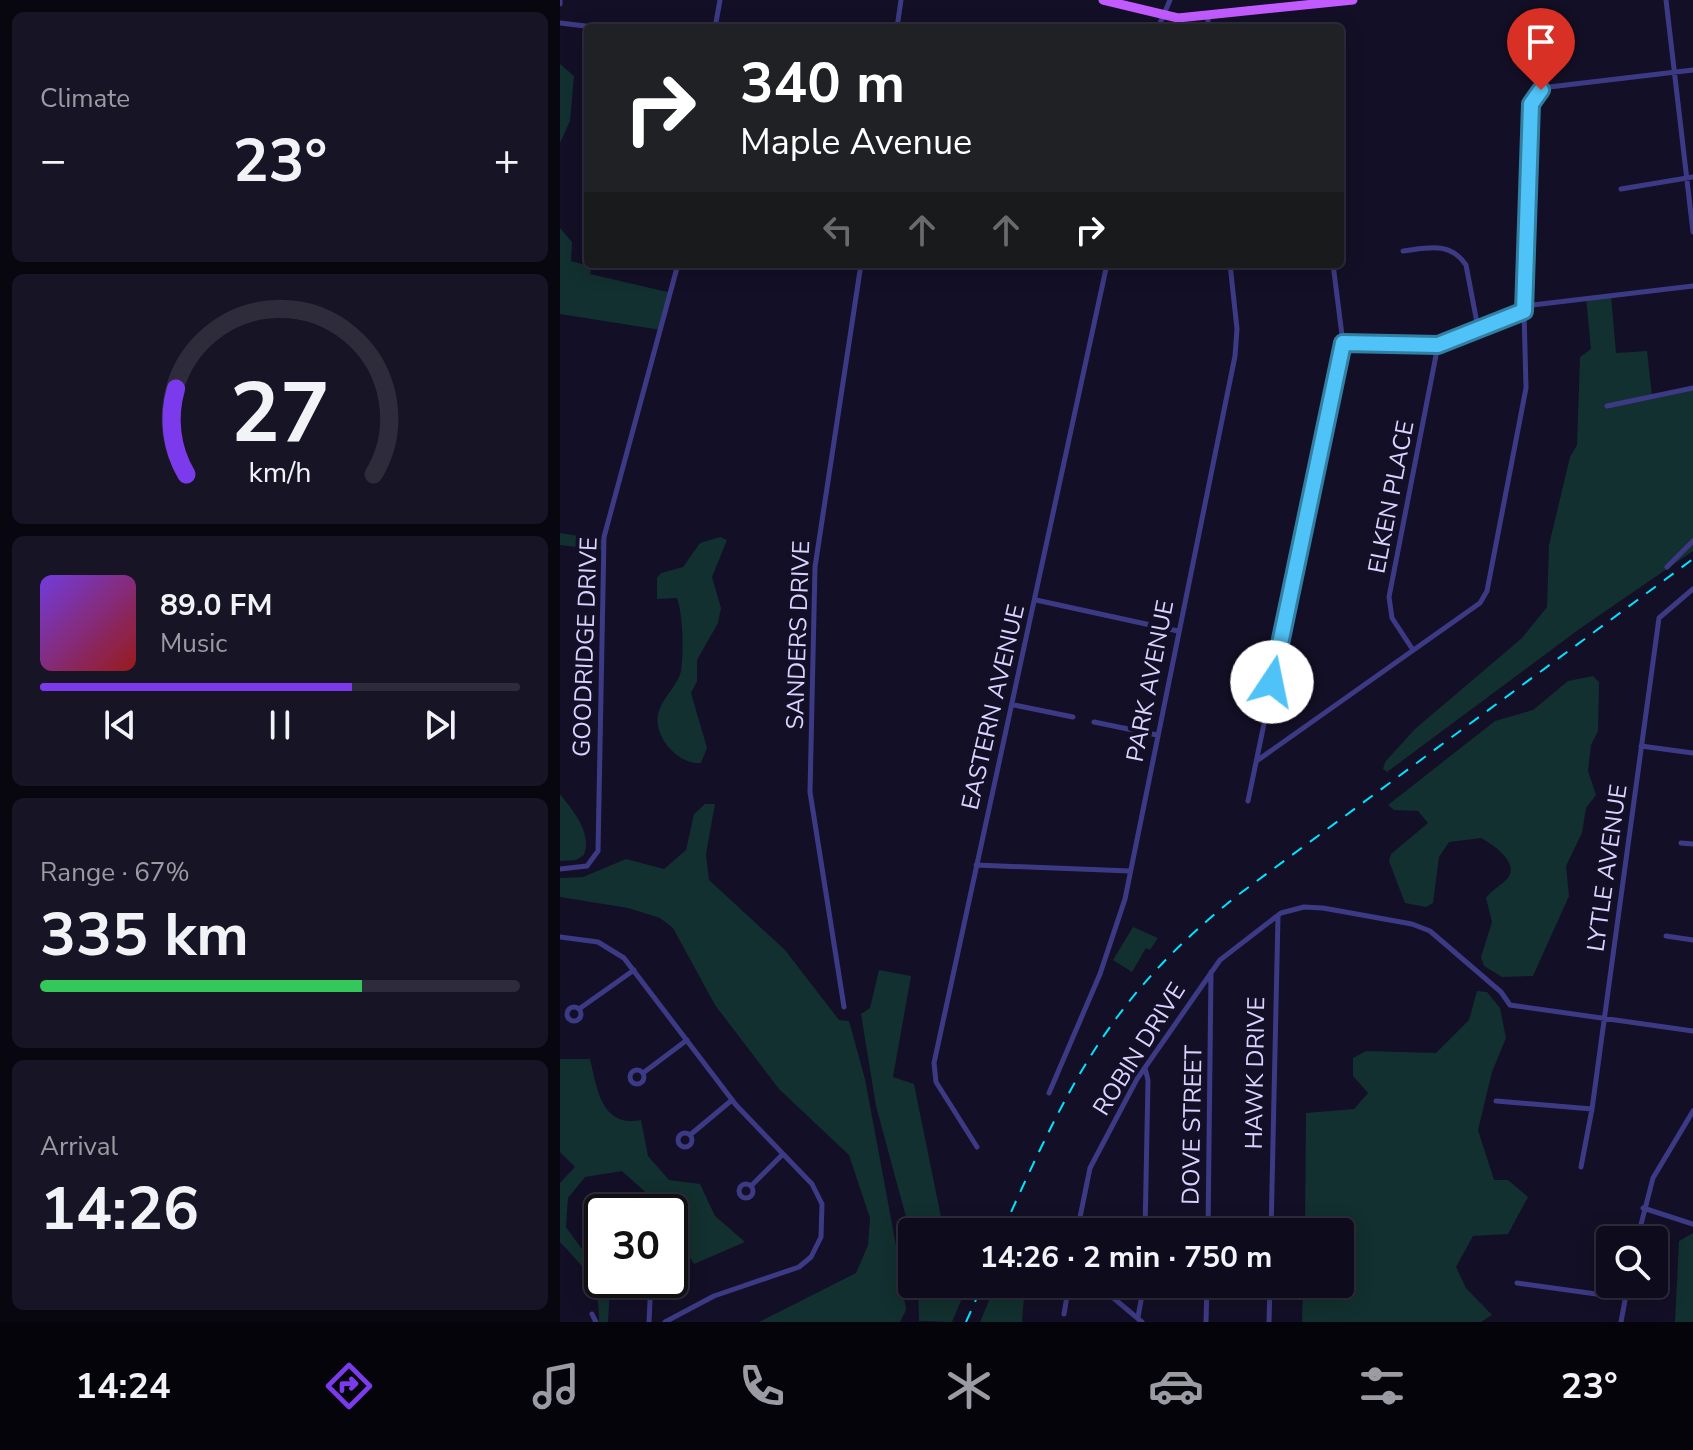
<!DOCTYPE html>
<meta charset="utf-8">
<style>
:root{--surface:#0e0b1c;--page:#171425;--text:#f1f3f6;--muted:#9b9ba3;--line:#2e2b3b;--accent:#7c3aed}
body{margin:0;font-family:"Nunito Sans",sans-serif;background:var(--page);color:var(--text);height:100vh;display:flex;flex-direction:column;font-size:30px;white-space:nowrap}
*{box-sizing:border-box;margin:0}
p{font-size:26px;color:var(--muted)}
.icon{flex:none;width:44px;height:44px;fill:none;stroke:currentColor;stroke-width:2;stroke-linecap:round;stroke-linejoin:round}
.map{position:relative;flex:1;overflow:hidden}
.side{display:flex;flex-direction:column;gap:12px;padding:12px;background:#08060f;width:560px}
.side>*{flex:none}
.hud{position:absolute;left:24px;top:24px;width:760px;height:244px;border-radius:8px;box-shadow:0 4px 20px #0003,0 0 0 2px var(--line);background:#202124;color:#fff;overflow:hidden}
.buttons{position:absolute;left:1036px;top:1226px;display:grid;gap:16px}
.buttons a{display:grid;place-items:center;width:72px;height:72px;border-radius:8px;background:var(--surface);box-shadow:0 4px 20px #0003,0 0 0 2px var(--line);font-size:40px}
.speed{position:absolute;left:24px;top:1194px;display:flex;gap:16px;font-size:40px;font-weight:700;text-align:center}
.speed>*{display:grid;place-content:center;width:104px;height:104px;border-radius:50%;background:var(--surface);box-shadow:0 4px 20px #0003,0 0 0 2px var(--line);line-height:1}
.speed .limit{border:4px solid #111;border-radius:12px;background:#fff;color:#111}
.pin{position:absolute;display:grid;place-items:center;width:68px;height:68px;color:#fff;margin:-82px -34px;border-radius:50% 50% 50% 0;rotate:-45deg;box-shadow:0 0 8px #0007}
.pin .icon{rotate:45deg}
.me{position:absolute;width:88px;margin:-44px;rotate:11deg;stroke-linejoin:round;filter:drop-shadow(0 0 6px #0008)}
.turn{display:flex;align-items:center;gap:28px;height:168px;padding:0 24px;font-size:36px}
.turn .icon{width:104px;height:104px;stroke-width:2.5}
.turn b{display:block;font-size:56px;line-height:68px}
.lanes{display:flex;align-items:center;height:76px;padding:0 24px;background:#0003;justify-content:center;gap:40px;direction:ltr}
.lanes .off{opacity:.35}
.big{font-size:60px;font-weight:700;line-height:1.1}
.side .card{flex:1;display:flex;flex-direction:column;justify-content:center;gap:12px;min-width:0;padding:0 28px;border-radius:12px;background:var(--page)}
.side .dial{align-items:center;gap:0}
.dial svg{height:208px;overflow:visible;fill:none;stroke:var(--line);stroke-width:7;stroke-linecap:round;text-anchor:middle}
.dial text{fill:var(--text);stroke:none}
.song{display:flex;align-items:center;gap:24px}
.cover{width:96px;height:96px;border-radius:12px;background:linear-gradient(135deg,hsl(260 70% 55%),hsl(0 70% 35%))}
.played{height:8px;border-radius:4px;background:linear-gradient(90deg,var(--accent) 65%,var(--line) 65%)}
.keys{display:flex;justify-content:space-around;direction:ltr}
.heat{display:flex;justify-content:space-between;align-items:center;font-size:44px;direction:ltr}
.charge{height:12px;border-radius:6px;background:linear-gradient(90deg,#34c759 67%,var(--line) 0)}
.trip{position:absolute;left:338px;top:1218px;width:456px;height:80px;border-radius:8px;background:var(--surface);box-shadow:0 4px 20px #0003,0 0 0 2px var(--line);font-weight:700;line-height:80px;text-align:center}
.tabs{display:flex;height:128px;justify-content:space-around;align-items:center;background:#06040b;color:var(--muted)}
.tabs .icon{width:56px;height:56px}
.tabs .current{color:var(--accent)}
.tabs b{font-size:36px;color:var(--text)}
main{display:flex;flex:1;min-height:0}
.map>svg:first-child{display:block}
.green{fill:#12302f}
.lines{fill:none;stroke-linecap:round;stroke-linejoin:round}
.minor{stroke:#3d3a85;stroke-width:5}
.primary{stroke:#c25bff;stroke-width:9}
.rail{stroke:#00e5ff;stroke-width:2;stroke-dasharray:12 10;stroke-linecap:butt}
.route-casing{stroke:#337fa1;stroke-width:20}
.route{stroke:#4fc3f7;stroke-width:14}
.labels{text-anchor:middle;stroke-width:8;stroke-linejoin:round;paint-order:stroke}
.street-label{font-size:24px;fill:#d9d4ff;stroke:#130f26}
</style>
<main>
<section class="side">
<div class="card"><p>Climate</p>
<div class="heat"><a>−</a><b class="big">23°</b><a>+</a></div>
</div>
<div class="card dial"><svg viewBox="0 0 100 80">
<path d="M14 69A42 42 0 1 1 86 69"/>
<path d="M14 69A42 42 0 0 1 10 36" stroke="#7c3aed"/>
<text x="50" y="56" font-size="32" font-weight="700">27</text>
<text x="50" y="72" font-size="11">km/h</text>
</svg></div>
<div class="card">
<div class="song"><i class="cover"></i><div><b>89.0 FM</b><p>Music</p></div></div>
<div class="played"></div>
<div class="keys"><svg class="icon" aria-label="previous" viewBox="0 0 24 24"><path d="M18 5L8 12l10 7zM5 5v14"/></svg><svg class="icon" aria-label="pause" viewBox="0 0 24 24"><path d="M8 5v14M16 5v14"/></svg><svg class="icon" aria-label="next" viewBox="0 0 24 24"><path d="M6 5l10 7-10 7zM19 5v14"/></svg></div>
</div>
<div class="card"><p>Range · 67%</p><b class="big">335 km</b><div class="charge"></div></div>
<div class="card"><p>Arrival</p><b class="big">14:26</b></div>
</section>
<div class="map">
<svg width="1133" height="1322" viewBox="0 0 1133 1322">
<rect width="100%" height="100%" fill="#130f26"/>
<path class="green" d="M0 64 14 76 10 121 0 143Z
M0 228 12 242 11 261 32 267 30 274 112 293 101 330 0 314Z
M1051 295 1056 353 1087 351 1092 396 1133 388V551L1018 630 827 772 823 769 825 762 855 729 962 638 987 607 989 545 1010 457 1017 445 1020 357 1031 349 1026 298Z
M0 533 43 540 42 550 0 545Z
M160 537 167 540 152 577 161 608 158 623 137 660V681L131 693 147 748 141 763C117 765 89 733 100 708 105 696 118 684 121 671 124 652 123 615 117 598L97 599V578L101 573 123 567 140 543Z
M1033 676 1039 682 1038 731 1031 745 1028 771 1036 795 1026 808 1022 833 1006 866 1009 896 973 976 942 977 924 966 921 957 932 922 926 898C932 890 938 887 945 881 963 865 934 845 921 838L889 842 879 857 873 903 866 907 845 903 829 861 831 854 868 823 858 811 834 810 828 805 935 721 973 710 1008 681Z
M0 794C14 812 32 832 24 855L16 860 0 861Z
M145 804H155L146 854 149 880 225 950 279 1020 289 1021 305 1079 338 1256 346 1310 340 1322H199L296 1273 308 1245 310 1218 289 1155 219 1089 155 1005 113 928 100 918 68 908 0 897V878L23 877 66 859 104 869 126 850 134 814Z
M573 927 598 938 590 950 586 948 572 972 553 960Z
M319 970 351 976 333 1077 354 1084 381 1217 397 1227 428 1216 434 1221 430 1232H352V1239L316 1106 301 1014 310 1008Z
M917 991 927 992 940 1008 946 1038 932 1072 918 1130 934 1180H948L968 1197 948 1234 913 1236 896 1267 906 1288 932 1315 921 1322H742L743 1284H780V1232H745L746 1113 794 1109 808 1093 793 1076V1058L806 1051 876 1053 909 1020Z
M0 1059H30C37 1088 41 1128 81 1120L88 1156 109 1180 140 1184 155 1216 185 1242 134 1264 110 1227V1212H101L92 1198 62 1171 25 1177 8 1198 6 1227 50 1288 48 1322H39C40 1282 26 1270 0 1242V1183L15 1167 0 1152Z
M1133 1233V1322H1115L1119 1241Z
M358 1284H408L392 1322 359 1321Z
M436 1284H465L462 1322H420Z"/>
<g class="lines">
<path class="minor" d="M1106 0 1133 232
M0 4V0
M648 17V28
M0 23 42 28
M155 28 160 0
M337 28 341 0
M598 28 610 0
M1061 189 1133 177
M843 251C868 248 890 241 906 265L918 328
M964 306 1133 286
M783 343 878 345 964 311
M1047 406 1133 388
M1107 567 1133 541
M476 600 618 631
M853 650 832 618 829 597 878 345
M454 705 513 717
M534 722 597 735
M1081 746 1133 753
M698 760 920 603 927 591 966 388 964 311 971 104 981 90 989 87 1133 70
M688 801 783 343 773 264
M1121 843 1133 844
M416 865 570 871
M0 869 27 866 38 851 44 537 118 264
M1106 936 1133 940
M0 937 38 942 64 958 176 1105 252 1184 262 1204 261 1237 251 1257 239 1267 154 1296 105 1322
M7 1014a7 7 0 1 1 14 0a7 7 0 1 1-14 0Z
M284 1007 250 792 255 567 301 264
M19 1009 74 970
M585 1068 588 1080 585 1232
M70 1077a7 7 0 1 1 14 0a7 7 0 1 1-14 0Z
M83 1073 127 1040
M489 1093 540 974 565 899 675 356 677 329 670 264
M936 1101 1032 1109
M118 1140a7 7 0 1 1 14 0a7 7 0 1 1-14 0Z
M130 1135 172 1100
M417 1147 376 1082 374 1063 547 264
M1021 1167 1032 1109 1099 618 1133 589
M179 1191a7 7 0 1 1 14 0a7 7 0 1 1-14 0Z
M191 1186 223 1154
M1083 1208 1133 1224
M42 1216 41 1208 46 1204 54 1212
M517 1232 530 1168 577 1079 660 960 721 913 744 907 763 908 852 924 870 931 941 992 950 1005 1133 1031
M648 1232 651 972
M711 1232 718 916
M1077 1240 1093 1178 1133 1111
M957 1283 1065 1298
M523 1284 551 1296 582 1322
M32 1314 36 1322
M504 1314 509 1284
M578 1317 584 1284
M89 1322 91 1280
M646 1322 647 1284
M709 1322 710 1284
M1061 1322 1068 1284"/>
<path class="primary" d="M543 0 618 18 793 0"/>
<path class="rail" d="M442 1232C509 1084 550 995 682 892L1133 559
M406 1322 423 1284"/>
</g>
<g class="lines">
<defs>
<path id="route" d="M712 682 783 343 878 345 964 311 971 104 981 90"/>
</defs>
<use href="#route" class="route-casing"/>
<use href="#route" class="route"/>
</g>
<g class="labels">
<g class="street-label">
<text transform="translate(831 497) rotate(-79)" y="8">ELKEN PLACE</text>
<text transform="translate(238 635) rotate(-88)" y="8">SANDERS DRIVE</text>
<text transform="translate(25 647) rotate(-88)" y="8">GOODRIDGE DRIVE</text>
<text transform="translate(590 681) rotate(-79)" y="8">PARK AVENUE</text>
<text transform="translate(433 707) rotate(-77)" y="8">EASTERN AVENUE</text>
<text transform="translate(1047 868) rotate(-82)" y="8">LYTLE AVENUE</text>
<text transform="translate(579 1049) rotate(-58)" y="8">ROBIN DRIVE</text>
<text transform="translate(695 1073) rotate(-89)" y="8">HAWK DRIVE</text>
<text transform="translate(632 1125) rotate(-89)" y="8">DOVE STREET</text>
</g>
</g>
</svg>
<div class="buttons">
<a><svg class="icon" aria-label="search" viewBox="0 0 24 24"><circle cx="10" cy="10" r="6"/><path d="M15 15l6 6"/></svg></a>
</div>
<div class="speed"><div class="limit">30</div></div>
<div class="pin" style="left:981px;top:90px;background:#d93025"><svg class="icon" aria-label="arrive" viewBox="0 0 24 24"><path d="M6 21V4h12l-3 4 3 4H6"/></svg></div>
<svg class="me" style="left:712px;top:682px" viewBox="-20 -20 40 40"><circle r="19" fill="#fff"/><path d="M0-13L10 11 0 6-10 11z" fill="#4fc3f7"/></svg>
<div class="trip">14:26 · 2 min · 750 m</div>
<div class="hud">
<div class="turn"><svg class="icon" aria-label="right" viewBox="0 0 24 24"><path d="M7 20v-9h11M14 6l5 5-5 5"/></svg><div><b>340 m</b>Maple Avenue</div></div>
<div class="lanes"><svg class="icon off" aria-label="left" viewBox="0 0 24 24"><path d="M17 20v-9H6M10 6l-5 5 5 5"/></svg><svg class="icon off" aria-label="ahead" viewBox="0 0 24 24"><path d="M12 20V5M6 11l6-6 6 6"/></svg><svg class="icon off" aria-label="ahead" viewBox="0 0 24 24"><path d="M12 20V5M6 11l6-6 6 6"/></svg><svg class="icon" aria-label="right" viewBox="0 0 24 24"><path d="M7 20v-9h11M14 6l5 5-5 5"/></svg></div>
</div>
</div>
</main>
<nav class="tabs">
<b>14:24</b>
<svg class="icon current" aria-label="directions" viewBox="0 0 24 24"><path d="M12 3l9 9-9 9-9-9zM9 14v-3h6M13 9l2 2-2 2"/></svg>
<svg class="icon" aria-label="music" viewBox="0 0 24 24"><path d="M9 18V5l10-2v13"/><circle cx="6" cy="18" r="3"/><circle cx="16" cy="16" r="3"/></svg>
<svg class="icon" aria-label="phone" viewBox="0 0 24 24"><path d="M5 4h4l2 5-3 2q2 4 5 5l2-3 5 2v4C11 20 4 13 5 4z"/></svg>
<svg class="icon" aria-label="climate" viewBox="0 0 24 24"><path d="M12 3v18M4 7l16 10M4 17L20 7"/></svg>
<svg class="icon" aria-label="car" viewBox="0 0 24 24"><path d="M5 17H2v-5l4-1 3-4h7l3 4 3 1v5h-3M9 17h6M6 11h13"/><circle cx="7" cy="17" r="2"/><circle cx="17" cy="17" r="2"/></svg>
<svg class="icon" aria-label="filters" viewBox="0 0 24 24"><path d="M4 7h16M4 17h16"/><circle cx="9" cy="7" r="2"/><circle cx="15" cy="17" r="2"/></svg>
<b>23°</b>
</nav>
